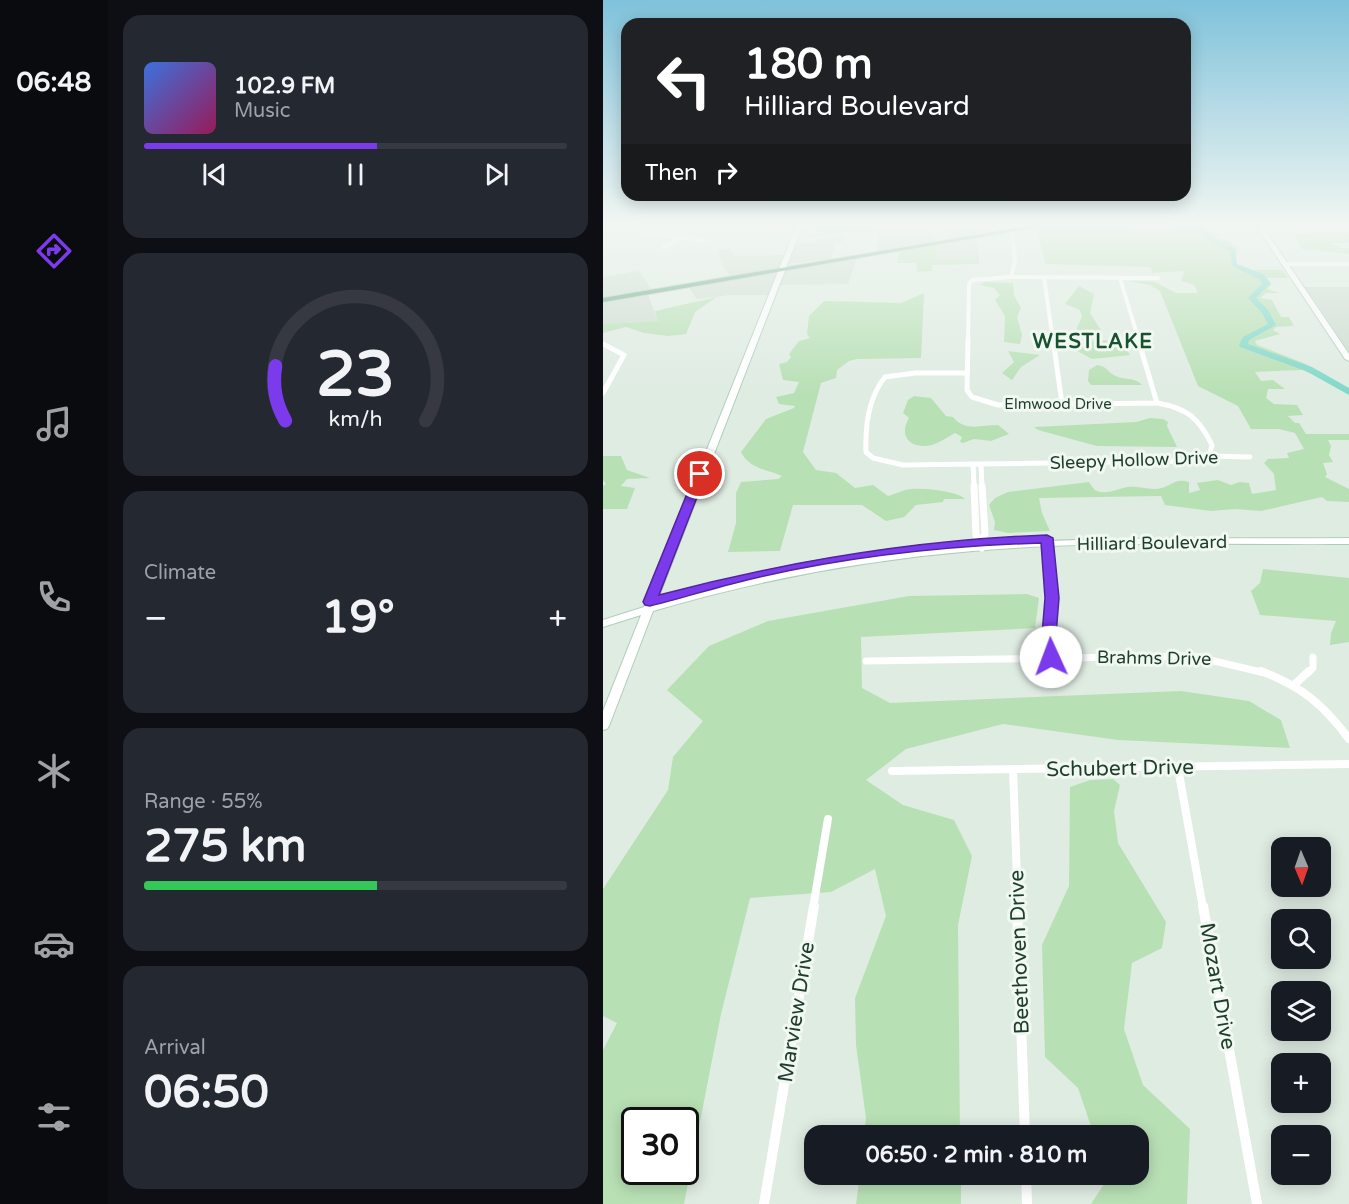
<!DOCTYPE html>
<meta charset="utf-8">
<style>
:root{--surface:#171b24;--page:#242831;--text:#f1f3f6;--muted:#9ea1a6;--line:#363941;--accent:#7c3aed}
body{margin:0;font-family:"Varela Round",sans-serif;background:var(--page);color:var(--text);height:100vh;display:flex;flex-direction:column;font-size:22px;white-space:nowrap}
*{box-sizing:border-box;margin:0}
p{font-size:20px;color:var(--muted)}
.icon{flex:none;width:33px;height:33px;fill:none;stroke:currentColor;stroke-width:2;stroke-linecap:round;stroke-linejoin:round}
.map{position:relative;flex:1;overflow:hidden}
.side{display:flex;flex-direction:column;gap:15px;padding:15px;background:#0d0f14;width:495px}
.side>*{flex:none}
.banner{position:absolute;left:18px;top:18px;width:570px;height:183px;border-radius:18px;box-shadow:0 3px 15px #0003;background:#202124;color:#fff;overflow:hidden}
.needle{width:39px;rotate:178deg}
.controls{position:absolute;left:668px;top:837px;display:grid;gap:12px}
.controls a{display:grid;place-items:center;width:60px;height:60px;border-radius:12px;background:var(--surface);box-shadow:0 3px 15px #0003;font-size:30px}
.speed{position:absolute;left:18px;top:1107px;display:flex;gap:12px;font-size:30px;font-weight:700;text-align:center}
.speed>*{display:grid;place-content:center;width:78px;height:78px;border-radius:50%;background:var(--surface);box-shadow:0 3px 15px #0003;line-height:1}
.speed .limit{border:3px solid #111;border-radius:9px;background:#fff;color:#111}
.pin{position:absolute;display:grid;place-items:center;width:51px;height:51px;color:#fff;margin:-26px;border:3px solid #fff;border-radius:50%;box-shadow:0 2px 6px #0007}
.me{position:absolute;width:66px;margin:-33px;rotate:358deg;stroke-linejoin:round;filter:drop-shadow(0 0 4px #0008)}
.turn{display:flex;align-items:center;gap:21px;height:126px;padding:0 24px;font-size:27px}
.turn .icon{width:78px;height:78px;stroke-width:2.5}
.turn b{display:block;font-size:42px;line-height:51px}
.then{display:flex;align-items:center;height:57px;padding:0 24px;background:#0003;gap:12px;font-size:22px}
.big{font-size:45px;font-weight:800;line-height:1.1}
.side .tile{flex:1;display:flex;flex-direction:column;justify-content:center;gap:9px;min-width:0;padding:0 21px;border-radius:18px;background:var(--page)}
.side .dial{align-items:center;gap:0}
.dial svg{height:156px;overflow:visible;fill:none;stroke:var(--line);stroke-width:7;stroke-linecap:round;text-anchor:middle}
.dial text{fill:var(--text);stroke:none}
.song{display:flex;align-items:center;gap:18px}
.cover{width:72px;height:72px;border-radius:9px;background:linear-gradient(135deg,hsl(220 70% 55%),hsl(330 70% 35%))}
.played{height:6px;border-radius:3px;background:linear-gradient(90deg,var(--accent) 55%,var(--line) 55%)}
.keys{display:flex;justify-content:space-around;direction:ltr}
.heat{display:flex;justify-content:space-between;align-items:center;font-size:33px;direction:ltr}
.charge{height:9px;border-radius:4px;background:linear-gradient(90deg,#34c759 55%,var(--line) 0)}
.trip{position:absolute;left:201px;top:1125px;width:345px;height:60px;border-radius:18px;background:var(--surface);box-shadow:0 3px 15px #0003;font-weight:800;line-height:60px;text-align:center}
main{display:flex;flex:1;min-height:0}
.dock{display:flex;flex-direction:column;width:108px;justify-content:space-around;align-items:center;background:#090b0e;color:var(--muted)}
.dock .icon{width:42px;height:42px}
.dock .selected{color:var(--accent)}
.dock b{font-size:27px;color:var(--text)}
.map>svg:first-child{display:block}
.built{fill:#cddcd0}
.green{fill:#b8e0b5;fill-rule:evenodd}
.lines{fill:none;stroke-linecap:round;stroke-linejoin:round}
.river{fill:#81d8c8;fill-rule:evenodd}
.secondary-casing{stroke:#b1cdba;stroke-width:2}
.primary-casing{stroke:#c0c9c4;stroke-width:2}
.street-far4{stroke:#fff;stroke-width:4}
.street-far3{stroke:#fff;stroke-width:5}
.street-far2{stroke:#fff;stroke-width:7}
.street-far1{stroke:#fff;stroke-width:8}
.street{stroke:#fff;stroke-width:10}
.secondary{fill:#fff;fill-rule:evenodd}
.primary{fill:#5fa67c;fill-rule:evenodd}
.route{fill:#7c3aed;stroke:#51269a;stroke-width:1.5}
.labels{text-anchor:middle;stroke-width:6;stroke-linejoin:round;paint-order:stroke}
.far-street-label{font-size:15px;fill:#1e3e2b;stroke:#f0f8f1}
.street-label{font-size:18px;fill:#1e3e2b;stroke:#f0f8f1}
.far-district-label{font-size:20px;font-weight:bold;letter-spacing:1.5px;fill:#185231;stroke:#f0f8f1}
.near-street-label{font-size:21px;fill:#1e3e2b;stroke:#f0f8f1}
</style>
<main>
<nav class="dock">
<b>06:48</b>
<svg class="icon selected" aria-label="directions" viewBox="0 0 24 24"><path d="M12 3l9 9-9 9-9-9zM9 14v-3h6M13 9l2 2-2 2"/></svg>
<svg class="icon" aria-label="music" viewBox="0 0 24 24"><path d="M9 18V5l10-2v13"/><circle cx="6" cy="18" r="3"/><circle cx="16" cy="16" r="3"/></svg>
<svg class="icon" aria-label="phone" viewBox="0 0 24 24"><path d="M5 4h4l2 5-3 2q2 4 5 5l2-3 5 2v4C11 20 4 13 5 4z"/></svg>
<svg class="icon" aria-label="climate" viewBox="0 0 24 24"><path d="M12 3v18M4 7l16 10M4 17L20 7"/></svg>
<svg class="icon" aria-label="car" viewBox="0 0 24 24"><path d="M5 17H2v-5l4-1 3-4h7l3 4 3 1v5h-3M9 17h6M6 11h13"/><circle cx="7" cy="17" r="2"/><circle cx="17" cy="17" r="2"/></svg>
<svg class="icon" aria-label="filters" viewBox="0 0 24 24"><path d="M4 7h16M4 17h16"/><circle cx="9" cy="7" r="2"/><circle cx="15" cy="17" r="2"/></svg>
</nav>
<section class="side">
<div class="tile">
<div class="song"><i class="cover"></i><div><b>102.9 FM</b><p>Music</p></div></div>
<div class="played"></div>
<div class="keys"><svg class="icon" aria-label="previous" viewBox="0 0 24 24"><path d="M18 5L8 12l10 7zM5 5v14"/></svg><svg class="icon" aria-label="pause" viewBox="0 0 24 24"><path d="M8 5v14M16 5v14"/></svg><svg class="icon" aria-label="next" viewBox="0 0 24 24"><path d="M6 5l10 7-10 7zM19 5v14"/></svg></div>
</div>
<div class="tile dial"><svg viewBox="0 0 100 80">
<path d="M14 69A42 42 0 1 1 86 69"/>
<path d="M14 69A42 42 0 0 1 9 41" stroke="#7c3aed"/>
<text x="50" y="56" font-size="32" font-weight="700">23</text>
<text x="50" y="72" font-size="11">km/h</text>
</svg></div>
<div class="tile"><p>Climate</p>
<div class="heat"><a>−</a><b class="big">19°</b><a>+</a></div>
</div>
<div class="tile"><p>Range · 55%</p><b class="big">275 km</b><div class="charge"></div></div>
<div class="tile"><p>Arrival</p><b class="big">06:50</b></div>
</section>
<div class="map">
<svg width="746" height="1204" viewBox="0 0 746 1204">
<rect width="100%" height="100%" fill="#dfece2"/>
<path class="built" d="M280 224H382L392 232 350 240 336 226 321 228 336 242 277 251 274 248 277 225Z
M520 224H566L574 231 542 238Z
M238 237 243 242 232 244 228 259 184 264 191 244Z
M374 238 376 259 332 260 334 245Z
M127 248 132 256 181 255V260L176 270 128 277 119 265 115 250Z
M254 257 245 284 173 285 168 295H127L94 299 85 286Z
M36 271 49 290 0 298V277Z
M701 287H746V353L715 305Z
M44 292 55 321 0 324V300Z"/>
<path class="green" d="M221 224H277L276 232H243L199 238 221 233 211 231 208 225Z
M463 224 522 226 542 238 573 231 566 224H601V231L617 234 611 237 625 241 634 247 633 264 645 270H679L685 278H663L668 285 664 289 676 293H663L657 298 669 300 678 317H686L691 326 673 327 670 330 677 334 652 341 654 345 703 364 720 375H711L699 370 652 372 658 381 670 380 682 389H665L663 398 671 404 694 405 700 415 685 416 692 423H696L703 434H746V440H725L728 446 726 455 730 462 720 463 724 474 722 477 746 489V502L724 501 719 497 658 511 632 509 608 511 562 505 558 496 436 498 439 513 447 531 405 533 391 530 392 522 386 505 392 498 405 492 486 482C488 485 490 488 492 490 503 496 516 488 525 487 536 486 548 491 559 488 570 485 572 478 586 482V493L597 490 594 483 615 480 628 485 637 482 646 483 649 494 673 490 671 474 661 463 665 459 686 458 684 453 701 449 692 433 676 429H648L635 406 595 386 557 291 547 285 526 281 552 282 573 293H595L591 285 578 281 582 271 549 273 548 267 443 264 433 229Z
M724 232H746V243H729L737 248H746V254L699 249 691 235Z
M334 245 332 260 376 259V264L329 265V271L314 272 313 263H294L296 252Z
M382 282 410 283 411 295 418 308 414 317 419 335 417 344 401 342 402 316 392 300 397 295 391 288 377 285Z
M476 286 491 294 487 313 499 332 482 333 473 330 479 317 477 310 462 304Z
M321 293 318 358 254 359 246 361 234 370 233 378 218 383 200 452 213 470 233 473 252 488 270 485 285 496C293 494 301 489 309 489 320 488 355 491 362 499H341L340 502 313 505 301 517 283 521 259 505H190L177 551 125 552 133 523V493L138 482 175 479 179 476C164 469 146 469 138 452L163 419 191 408 192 406 176 404 173 397 191 393 196 382 180 380 176 364 184 362 188 357 186 354 196 341 207 338 204 334 206 316 221 301 298 303Z
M114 297 92 312 83 334 65 336 41 333 23 327 0 333V324L55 321 52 311Z
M493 340 518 341 527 355 489 359 471 349 469 344Z
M405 351 437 355 418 367 409 380 399 373 411 362Z
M494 365C503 366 504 371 511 375 521 381 531 376 539 385H488L485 381 486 370Z
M311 396 328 398 343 416 350 417C362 432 378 425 395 425L406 434 388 441 371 439 360 443 357 442 359 437 352 433C343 438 332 446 322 446 303 446 297 433 306 418L300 413 305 400Z
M547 418 560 419 565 422 564 426 574 447 494 446 435 430 431 427 533 422Z
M0 456H18L24 470 47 478 24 479 18 486 32 488 24 509H0V486L3 484 0 480Z
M660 569 746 578V642L727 645 728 633 733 621 657 615 648 591 657 583Z
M424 594 436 598 432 628 258 637 259 688 287 703 578 691 646 701 678 720 687 748 515 740 400 724 303 749 263 780 300 805 351 820 369 856 355 925 357 1135H261L263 1118 253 1045 252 998 283 916 272 869 228 892 147 898 118 1014 81 1204H0V1050L14 1023 0 1016V889L65 790 70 757 100 721 64 690 106 646 165 621 306 596ZM32 1120H82V1172H32Z
M510 779 517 785 511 811 515 843 563 922 559 948 529 963 521 1029 540 1085 587 1129 584 1204H488L507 1175 536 1174V1136L491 1135 475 1088 442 1057 439 945 466 886 467 787 487 780Z
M257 1175H358V1204H253Z"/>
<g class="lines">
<path class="river" d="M591 224H598L597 226 612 240 632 249 634 264 660 274 668 283 653 298 665 310 673 325 646 340 645 344 709 367 746 388V395L703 371 637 347 636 345 640 337 665 324 659 313 645 298 660 283 654 278 629 266 627 251 608 242 591 227Z"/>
<defs>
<path id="secondary" d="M194 224H200L53 604C158 573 265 553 374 545 498 536 622 539 746 538V544C621 545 495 540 370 551 261 560 155 580 50 611L6 726 4 729 0 730V711L38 615 0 627V620L41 607Z
M652 224H658L746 354V361L742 359Z"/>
<path id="primary" d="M439 224H452L0 302V298Z"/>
</defs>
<use href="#secondary" class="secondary-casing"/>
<use href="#primary" class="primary-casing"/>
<path class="street-far4" d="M3 224 100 241
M61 247 76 239
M682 264H746
M408 277 412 261 409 231
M441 277 450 341
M517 278 536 341
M365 341 366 284 369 280 408 277 555 278"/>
<path class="street-far3" d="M365 339 364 390 369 397 395 405 554 403C584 408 596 418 609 445L606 456
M450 339 459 404
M535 339 554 403
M0 344 21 355 0 393
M364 373H312L282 377C265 398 262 426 263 452L270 458 300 465 587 461 606 456 647 457
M370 464 371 487
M378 464 379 487"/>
<path class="street-far2" d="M371 486 373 535 379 548
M444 539 449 598 446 635 448 657
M378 541 382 534 379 486
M263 661 590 656 662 673
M705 673 710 668V657"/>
<path class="street-far1" d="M658 671C699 687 720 704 746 739
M690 686 706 671
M575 768 600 908
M410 769 415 908
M289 771 746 764
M210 908 225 819"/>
<path class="street" d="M414 906 422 1136
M600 906 654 1204
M423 1174 424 1204
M161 1204 211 906"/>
<use href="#secondary" class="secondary"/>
<use href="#primary" class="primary"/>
</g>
<linearGradient id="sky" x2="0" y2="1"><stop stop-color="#7fc2db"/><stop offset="0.57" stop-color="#f1f6f2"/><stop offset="1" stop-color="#f1f6f2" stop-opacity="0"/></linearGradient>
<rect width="746" height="393" fill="url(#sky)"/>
<path class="route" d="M97 471 103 474 56 595C185 561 311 540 444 535L450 538 456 598 453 635 455 657 448 662 441 657 439 635 442 598 438 543C340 546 240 557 144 580 111 588 79 598 47 606L42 605 40 602 92 474Z"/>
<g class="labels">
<g class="far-street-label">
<text x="455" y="409">Elmwood Drive</text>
</g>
<g class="street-label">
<text transform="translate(531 460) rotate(-2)" y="6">Sleepy Hollow Drive</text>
<text transform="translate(549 543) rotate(-1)" y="6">Hilliard Boulevard</text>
<text transform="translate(551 658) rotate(1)" y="6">Brahms Drive</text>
</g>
<g class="far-district-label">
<text x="490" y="348">WESTLAKE</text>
</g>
<g class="near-street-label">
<text transform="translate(517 768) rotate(-1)" y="7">Schubert Drive</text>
<text transform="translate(416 952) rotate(-92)" y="7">Beethoven Drive</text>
<text transform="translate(615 986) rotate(80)" y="7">Mozart Drive</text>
<text transform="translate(193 1012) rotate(-81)" y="7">Marview Drive</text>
</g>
</g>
</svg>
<div class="controls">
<a><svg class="needle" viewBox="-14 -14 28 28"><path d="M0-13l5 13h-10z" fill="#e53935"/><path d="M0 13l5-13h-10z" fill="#9ea1a6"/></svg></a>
<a><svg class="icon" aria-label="search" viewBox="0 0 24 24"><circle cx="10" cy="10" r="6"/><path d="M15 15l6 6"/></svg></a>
<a><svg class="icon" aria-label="layers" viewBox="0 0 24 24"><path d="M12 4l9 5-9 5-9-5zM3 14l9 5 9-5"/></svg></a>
<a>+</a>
<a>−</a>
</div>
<div class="speed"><div class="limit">30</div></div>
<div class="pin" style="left:97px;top:474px;background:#d93025"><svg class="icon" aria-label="arrive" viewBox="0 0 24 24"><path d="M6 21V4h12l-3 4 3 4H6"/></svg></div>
<svg class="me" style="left:448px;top:657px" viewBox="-20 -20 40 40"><circle r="19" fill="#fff"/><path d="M0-13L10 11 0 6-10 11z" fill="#7c3aed"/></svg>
<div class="trip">06:50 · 2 min · 810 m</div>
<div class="banner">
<div class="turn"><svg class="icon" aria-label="left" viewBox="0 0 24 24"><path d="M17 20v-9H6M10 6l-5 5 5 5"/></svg><div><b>180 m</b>Hilliard Boulevard</div></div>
<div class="then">Then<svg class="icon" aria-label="right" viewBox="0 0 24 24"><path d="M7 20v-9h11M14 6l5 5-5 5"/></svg></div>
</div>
</div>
</main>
